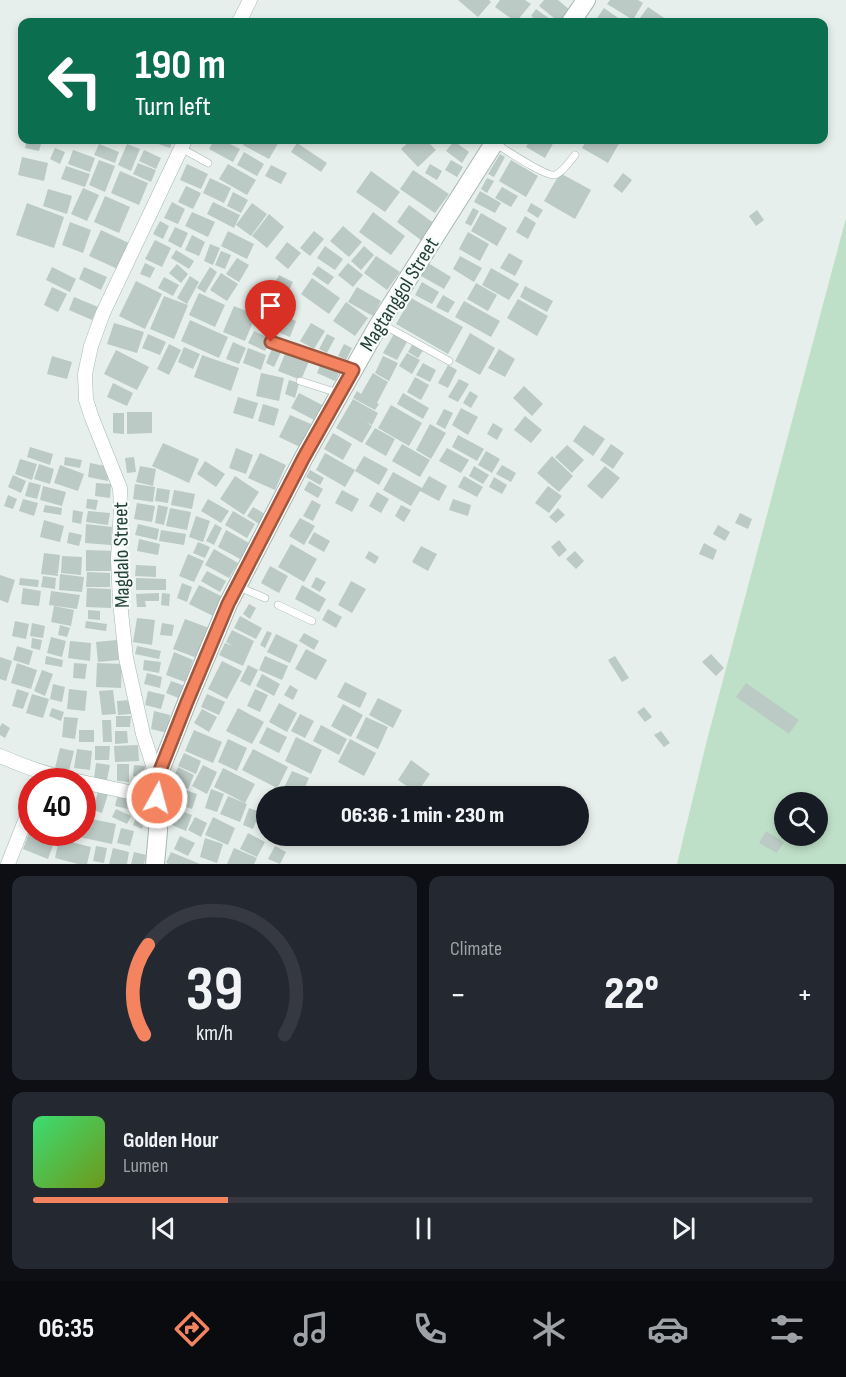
<!DOCTYPE html>
<meta charset="utf-8">
<style>
:root{--surface:#171b24;--page:#242831;--text:#f1f3f6;--muted:#9ea1a6;--line:#363941;--accent:#f4845f}
body{margin:0;font-family:"Sofia Sans Condensed",sans-serif;background:var(--page);color:var(--text);height:100vh;display:flex;flex-direction:column;font-size:22px;white-space:nowrap}
*{box-sizing:border-box;margin:0}
p{font-size:20px;color:var(--muted)}
.icon{flex:none;width:33px;height:33px;fill:none;stroke:currentColor;stroke-width:2;stroke-linecap:round;stroke-linejoin:round}
.map{position:relative;height:864px;overflow:hidden}
.details{display:flex;flex-direction:column;gap:12px;padding:12px;background:#0d0f14;flex:1}
.details>*{flex:none}
.hud{position:absolute;left:18px;top:18px;width:810px;height:126px;border-radius:12px;box-shadow:0 3px 9px #0003;background:#0b6e4f;color:#fff;overflow:hidden}
.controls{position:absolute;left:774px;top:792px;display:grid;gap:12px}
.controls a{display:grid;place-items:center;width:54px;height:54px;border-radius:50%;background:var(--surface);box-shadow:0 3px 9px #0003;font-size:30px}
.speed{position:absolute;left:18px;top:768px;display:flex;gap:12px;font-size:30px;font-weight:700;text-align:center}
.speed>*{display:grid;place-content:center;width:78px;height:78px;border-radius:50%;background:var(--surface);box-shadow:0 3px 9px #0003;line-height:1}
.speed .limit{border:9px solid #d22;background:#fff;color:#111}
.pin{position:absolute;display:grid;place-items:center;width:51px;height:51px;color:#fff;margin:-62px -26px;border-radius:50% 50% 50% 0;rotate:-45deg;box-shadow:0 0 6px #0007}
.pin .icon{rotate:45deg}
.me{position:absolute;width:66px;margin:-33px;rotate:7deg;stroke-linejoin:round;filter:drop-shadow(0 0 4px #0008)}
.turn{display:flex;align-items:center;gap:21px;height:126px;padding:0 18px;font-size:27px}
.turn .icon{width:78px;height:78px;stroke-width:2.5}
.turn b{display:block;font-size:42px;line-height:51px}
.big{font-size:45px;font-weight:800;line-height:1.1}
.details .widget{flex:1;display:flex;flex-direction:column;justify-content:center;gap:9px;min-width:0;padding:0 21px;border-radius:12px;background:var(--page)}
.details .dial{align-items:center;gap:0}
.dial svg{height:156px;overflow:visible;fill:none;stroke:var(--line);stroke-width:7;stroke-linecap:round;text-anchor:middle}
.dial text{fill:var(--text);stroke:none}
.song{display:flex;align-items:center;gap:18px}
.cover{width:72px;height:72px;border-radius:9px;background:linear-gradient(135deg,hsl(140 70% 55%),hsl(80 70% 35%))}
.played{height:6px;border-radius:3px;background:linear-gradient(90deg,var(--accent) 25%,var(--line) 25%)}
.keys{display:flex;justify-content:space-around;direction:ltr}
.heat{display:flex;justify-content:space-between;align-items:center;font-size:33px;direction:ltr}
.details .tiles{flex:1;display:grid;gap:12px;grid-template-columns:1fr 1fr}
.widget:last-child{grid-column:span 2}
.trip{position:absolute;left:256px;top:786px;width:333px;height:60px;border-radius:30px;background:var(--surface);box-shadow:0 3px 9px #0003;font-weight:800;line-height:60px;text-align:center}
.dock{display:flex;height:96px;justify-content:space-around;align-items:center;background:#090b0e;color:var(--muted)}
.dock .icon{width:42px;height:42px}
.dock .current{color:var(--accent)}
.dock b{font-size:27px;color:var(--text)}
.map>svg:first-child{display:block}
.green{fill:#bfe0c8;fill-rule:evenodd}
.building{fill:#bbcac4}
.lines{fill:none;stroke-linecap:round;stroke-linejoin:round}
.service-casing{stroke:#a8b8b2;stroke-width:8}
.minor-casing{stroke:#a8b8b2;stroke-width:15}
.tertiary-casing{stroke:#a8b8b2;stroke-width:20}
.service{stroke:#fff;stroke-width:7}
.minor{stroke:#fff;stroke-width:14}
.tertiary{stroke:#fff;stroke-width:18}
.route-casing{stroke:#9f563e;stroke-width:15}
.route{stroke:#f4845f;stroke-width:10}
.labels{text-anchor:middle;stroke-width:4.5;stroke-linejoin:round;paint-order:stroke}
.street-label{font-size:21px;fill:#24423a;stroke:#f7fbf9}
</style>
<div class="map">
<svg width="846" height="864" viewBox="0 0 846 864">
<rect width="100%" height="100%" fill="#e6efeb"/>
<path class="green" d="M846 218V864H677L707 740ZM784 802H818V836H784Z"/>
<path class="building" d="M458 0H489L491 2 478 17Z
M500 0H525L531 4 516 22 495 7Z
M544 0H558L570 10 560 22H559L539 6Z
M610 0H638L643 3 633 20 607 4Z
M648 7 670 22H637Z
M604 8 621 20 619 22H603L597 18Z
M536 9 554 22H539L531 16Z
M27 140 41 144 39 151 25 148Z
M147 140H173L170 148Z
M214 140H222L240 149 233 162 209 149Z
M246 140H280L269 159 243 145Z
M411 140H426L436 150 418 167 401 149Z
M530 140H555L545 158 526 147Z
M587 140H621L608 163 582 148Z
M454 141 469 152 462 163 446 151Z
M297 143 327 163 321 172 291 152Z
M99 144 119 152 115 163 94 155Z
M127 144 140 149 131 171 118 165Z
M55 148 65 152 60 164 50 159Z
M73 150 95 158 90 172 68 164Z
M144 150 161 158 156 169 139 161Z
M244 152 264 164 257 176 237 165Z
M500 154 505 157 494 177 488 174Z
M22 157 48 163 44 181 18 175Z
M99 160 115 166 105 192 89 185Z
M451 160 463 167 457 177 445 170Z
M511 160 538 176 526 197 499 181Z
M138 163 156 170 151 182 133 174Z
M187 164 208 174 201 189 180 180Z
M228 164 256 180 247 195 219 179Z
M430 164 442 171 437 180 425 173Z
M271 165 287 173 281 184 265 176Z
M66 166 90 174 85 187 61 179Z
M413 170 449 194 435 213 400 189Z
M120 171 148 183 139 205 111 193Z
M371 171 400 192 385 212 356 192Z
M560 173 591 190 575 219 544 201Z
M623 173 632 180 622 193 613 186Z
M210 178 231 188 224 203 203 193Z
M487 178 494 181 487 193 481 189Z
M186 186 201 193 193 209 178 202Z
M502 187 518 196 511 207 495 198Z
M83 188 99 195 87 221 71 214Z
M48 189 72 196 67 214 43 206Z
M480 191 501 203 495 213 474 202Z
M233 192 248 200 241 213 227 206Z
M105 196 130 207 119 233 94 222Z
M172 202 185 209 178 224 164 218Z
M213 202 240 215 234 228 207 214Z
M27 203 64 217 54 248 16 235Z
M252 203 267 214 251 236 236 225Z
M531 203 543 210 538 218 527 211Z
M409 205 435 224 422 241 397 222Z
M473 208 479 211 471 226 465 223Z
M757 210 764 220 756 226 749 216Z
M192 212 215 222 208 237 185 226Z
M373 212 405 236 391 255 359 232Z
M481 213 507 228 497 246 471 231Z
M269 214 284 227 267 248 252 236Z
M525 216 536 223 528 239 516 232Z
M160 221 169 226 163 239 153 234Z
M70 222 91 230 83 253 62 245Z
M343 226 362 242 349 257 330 241Z
M175 227 188 233 181 248 168 241Z
M101 230 131 244 120 270 89 256Z
M228 231 254 244 247 259 221 246Z
M314 231 324 239 310 256 300 248Z
M468 232 489 244 480 261 459 249Z
M192 235 205 242 199 256 185 250Z
M155 240 171 248 162 267 145 259Z
M287 242 301 253 288 269 275 258Z
M210 244 220 248 213 265 204 261Z
M325 246 343 259 335 270 317 258Z
M364 246 374 255 361 270 351 261Z
M176 250 194 261 189 269 171 258Z
M221 251 231 255 225 269 215 265Z
M509 253 523 261 515 276 500 268Z
M376 256 400 272 387 290 364 273Z
M460 256 482 268 474 282 453 269Z
M237 258 249 265 239 282 226 274Z
M145 263 155 268 150 278 140 274Z
M348 263 363 275 353 287 338 275Z
M428 263 451 277 444 289 421 276Z
M177 264 188 274 181 283 169 273Z
M318 266 334 277 328 285 312 274Z
M52 267 76 279 70 292 46 280Z
M84 267 107 277 101 290 79 279Z
M210 267 217 272 205 293 197 288Z
M491 268 519 284 509 300 482 285Z
M221 273 238 284 227 301 210 290Z
M279 275 293 282 282 305 267 297Z
M190 276 199 282 187 304 177 298Z
M164 277 179 285 173 296 158 288Z
M312 278 340 298 329 314 301 294Z
M136 281 162 294 145 329 119 316Z
M422 282 439 292 432 304 415 295Z
M476 283 497 295 488 311 467 299Z
M525 286 553 301 547 312 520 297Z
M52 287 67 294 58 312 44 305Z
M357 287 381 301 373 316 348 302Z
M199 293 225 305 215 327 189 315Z
M443 295 455 302 448 313 436 307Z
M164 296 188 305 174 339 150 329Z
M74 297 98 307 92 320 69 310Z
M411 298 463 327 448 354 396 324Z
M518 299 548 316 537 336 507 318Z
M464 301 500 321 491 337 455 317Z
M346 302 368 318 355 336 333 321Z
M269 304 285 310 277 332 260 326Z
M234 306 256 315 245 341 223 332Z
M286 317 296 321 290 337 280 333Z
M190 320 228 337 219 358 181 341Z
M114 323 144 332 137 353 107 344Z
M311 323 325 331 314 349 300 341Z
M254 331 271 339 265 351 248 343Z
M395 332 408 340 397 360 383 353Z
M470 333 495 348 480 375 455 361Z
M148 334 166 342 160 355 142 348Z
M327 334 335 338 327 353 319 349Z
M233 342 246 348 239 364 226 359Z
M413 343 424 349 418 358 408 352Z
M169 344 181 350 169 375 157 369Z
M344 344 352 348 346 360 338 356Z
M273 346 282 350 274 367 266 363Z
M184 347 200 354 193 369 178 362Z
M248 348 266 355 261 370 243 363Z
M287 349 310 359 301 380 278 371Z
M499 349 515 359 505 377 488 368Z
M116 350 149 367 137 390 104 374Z
M407 353 420 360 412 374 399 366Z
M202 355 239 368 231 391 194 377Z
M52 356 72 362 67 379 47 374Z
M383 356 398 363 389 381 375 373Z
M321 363 340 371 335 381 317 373Z
M423 363 436 370 430 382 416 375Z
M448 365 457 370 448 388 438 383Z
M261 373 284 378 279 401 256 396Z
M373 373 388 382 377 403 379 404 375 410 353 398 357 391 361 394Z
M415 377 429 385 421 400 407 392Z
M459 379 469 384 458 402 448 397Z
M289 380 299 383 295 398 285 394Z
M113 383 133 393 127 406 107 397Z
M524 386 543 404 532 416 513 398Z
M470 391 478 396 471 408 463 403Z
M299 393 324 406 316 421 291 408Z
M403 393 429 408 423 419 397 404Z
M238 397 258 403 253 419 233 413Z
M353 399 378 413 372 425 366 422 372 426 362 443 336 428Z
M263 404 279 409 274 426 258 421Z
M391 405 422 423 409 446 378 428Z
M461 408 478 417 468 435 452 425Z
M444 409 453 413 445 429 436 424Z
M127 412H152V433L127 434Z
M113 413H124V434L113 433Z
M290 415 311 424 300 447 279 437Z
M525 416 542 430 531 443 514 430Z
M493 423 503 429 497 440 487 434Z
M430 424 446 433 431 459 416 450Z
M584 425 605 439 593 456 573 441Z
M375 428 395 439 386 456 365 444Z
M333 433 352 444 343 460 324 449Z
M458 435 484 449 477 461 452 447Z
M163 443 199 459 189 483 152 466Z
M402 444 430 460 420 477 392 461Z
M611 444 624 453 613 469 600 460Z
M567 445 584 460 572 473 555 457Z
M30 447 53 454 50 465 27 457Z
M236 448 253 455 246 474 229 468Z
M447 448 469 460 461 473 439 461Z
M486 451 500 459 492 473 478 465Z
M260 453 286 465 275 490 248 478Z
M325 453 355 470 345 487 316 470Z
M364 456 388 469 379 485 355 471Z
M552 456 573 476 559 492 537 473Z
M65 457 82 460 80 468 64 465Z
M134 457 136 472 127 473 125 458Z
M20 459 37 464 32 480 15 474Z
M205 461 225 474 216 487 197 474Z
M90 463 110 467 108 481 88 477Z
M39 464 54 469 50 484 34 479Z
M60 465 84 474 78 491 54 483Z
M502 465 516 473 511 482 496 474Z
M140 466 156 469 153 486 136 482Z
M474 466 489 475 483 484 469 476Z
M605 466 620 478 602 499 587 486Z
M310 470 324 478 320 485 306 477Z
M393 472 422 488 429 476 447 486 439 501 420 491 411 506 383 490Z
M13 475 26 481 21 493 8 487Z
M235 476 259 492 244 515 220 499Z
M464 476 483 487 477 497 458 487Z
M494 477 507 485 502 494 489 487Z
M309 481 323 489 318 498 304 490Z
M29 482 41 485 37 499 25 496Z
M96 483 111 484 110 498 95 496Z
M135 484 155 487 153 502 133 499Z
M43 486 66 492 62 506 40 500Z
M548 486 562 496 549 513 535 503Z
M157 488 170 490 168 503 155 501Z
M174 490 195 494 192 509 171 505Z
M342 490 359 499 352 512 335 503Z
M377 492 389 499 381 513 369 506Z
M8 495 17 499 13 509 4 506Z
M23 499 38 503 34 516 19 511Z
M87 499 98 500 96 510 86 508Z
M208 499 229 511 221 523 201 511Z
M453 499 471 505 468 516 449 510Z
M312 500 321 505 313 521 303 516Z
M137 503 155 506 152 522 134 519Z
M45 505 62 508 61 515 43 512Z
M158 505 168 507 164 525 155 523Z
M401 505 411 510 404 522 395 516Z
M253 507 265 514 259 524 247 516Z
M170 508 191 512 187 530 166 526Z
M558 508 565 515 556 523 549 517Z
M73 510 83 512 81 524 72 522Z
M88 511 110 513 108 525 86 522Z
M233 511 255 524 247 538 225 525Z
M740 513 752 519 748 529 735 523Z
M196 516 210 521 203 542 189 537Z
M300 518 315 526 304 545 289 536Z
M44 520 64 526 60 542 40 537Z
M86 524 112 527 111 545 85 543Z
M138 524 159 529 157 540 135 535Z
M215 524 222 528 214 545 206 541Z
M718 525 730 532 725 541 713 534Z
M161 530 186 534 184 545 159 541Z
M226 530 249 543 240 559 218 547Z
M69 532 82 535 79 546 67 543Z
M314 532 330 541 324 552 308 543Z
M139 539 160 544 158 555 137 551Z
M559 540 567 550 559 557 551 547Z
M198 542 210 547 205 558 193 553Z
M704 543 717 550 713 560 699 554Z
M291 544 317 559 304 582 278 567Z
M421 546 437 554 428 571 412 562Z
M214 549 238 563 229 578 205 565Z
M86 550 116 551V571H86Z
M369 551 379 557 375 564 365 558Z
M575 551 584 561 576 569 566 559Z
M44 553 60 555 58 573H56L58 574V576L41 574Z
M188 554 204 561 194 582 179 576Z
M62 556 82 557 81 575 61 573Z
M136 565 156 566V577L135 576Z
M270 566 288 576 279 593 261 583Z
M207 571 226 581 220 592 201 581Z
M87 572 110 573V587H86Z
M60 574 84 577 82 592 59 590Z
M0 575 15 580 8 603 0 600Z
M43 576 56 578 55 589 41 587Z
M316 577 326 582 320 592 311 587Z
M20 578 39 580 38 587 19 585Z
M136 578 166 579V590H136Z
M351 581 366 589 352 613 338 605Z
M182 583 192 587 187 602 177 598Z
M199 585 223 597 213 616 189 604Z
M302 585 326 599 319 612 295 599Z
M23 588 41 591 39 606 21 604Z
M87 588 111 589V608L86 607Z
M51 591 80 595 77 609 49 605Z
M159 593V601H145L146 607H137L136 594Z
M162 593 170 594 169 606 161 605Z
M249 604 256 608 250 619 243 614Z
M54 606 74 610 71 626 51 622Z
M328 609 342 617 336 628 322 620Z
M88 610 100 611V620L88 619Z
M240 616 262 628 256 639 234 628Z
M137 618 155 620 152 645 133 642Z
M185 619 209 628 197 658 173 649Z
M15 621 29 624 26 639 12 636Z
M86 621 107 624 106 631 85 628Z
M32 623 45 626 43 638 30 636Z
M162 623 174 625 172 636 160 635Z
M60 625 70 628 67 637 58 635Z
M232 630 254 641 243 666 219 655 225 643 233 646 226 642Z
M267 631 272 633 265 648 260 645Z
M304 633 319 641 314 650 299 641Z
M276 634 298 645 290 663 267 652Z
M51 637 66 641 62 657 47 653Z
M32 638 42 640 40 650 31 648Z
M117 640 119 660 98 662 96 642Z
M70 641 91 643 90 661 68 658Z
M17 646 33 651 29 665 13 660Z
M137 646 161 651 159 659 135 654Z
M306 649 327 660 316 680 295 669Z
M174 652 193 660 185 682 166 675Z
M711 654 724 668 716 676 702 662Z
M46 656 63 660 62 667 45 664Z
M265 656 288 666 282 680 259 670Z
M615 656 629 678 622 682 608 660Z
M0 657 12 661 6 681 0 679Z
M144 660 161 662 159 673 143 670Z
M222 661 242 671 227 699 208 689Z
M17 663 37 670 31 689 11 683Z
M74 663 87 664 85 679 73 678Z
M97 663 122 664 121 688 96 687Z
M248 665 258 670 250 686 240 681Z
M42 670 53 674 45 696 34 691Z
M147 673 162 677 160 688 144 684Z
M262 674 280 684 274 696 256 686Z
M171 681 185 686 181 699 166 693Z
M345 682 367 693 360 708 337 697Z
M746 683 799 720 789 734 736 697Z
M53 684 65 687 62 702 50 699Z
M290 685 298 690 293 700 284 695Z
M17 689 29 693 23 709 12 706Z
M69 689 87 691 85 711 67 709Z
M255 689 268 695 260 712 247 706Z
M113 690 116 714 102 715 99 691Z
M148 691 165 695 161 709 145 705Z
M32 694 49 699 43 718 26 713Z
M207 694 225 702 219 715 201 707Z
M378 698 402 710 393 728 369 715Z
M130 700 131 714 118 715 117 701Z
M279 703 297 713 287 732 269 722Z
M343 704 363 715 351 737 331 726Z
M644 707 652 717 645 722 637 712Z
M52 708 64 712 61 721 49 716Z
M238 708 264 722 252 744 226 731Z
M202 709 217 717 209 732 194 723Z
M154 711 170 715 167 733 151 729Z
M300 714 314 721 305 738 291 731Z
M116 716H131L130 727H116Z
M64 717 78 718 75 739 62 737Z
M366 717 388 727 378 749 356 738Z
M102 720H111L112 742H103Z
M2 723 10 728 5 738 0 735V727Z
M321 725 347 739 339 755 313 741Z
M267 727 287 737 279 753 259 743Z
M79 730H94V742H79Z
M194 730 222 742 213 763 185 751Z
M115 731H127L128 743 115 744Z
M661 731 670 743 664 747 654 735Z
M296 737 322 750 311 774 285 761Z
M228 739 247 748 237 771 218 762Z
M350 739 376 753 364 776 338 762Z
M138 745 139 761 115 762 114 746Z
M95 746H110L109 760H95Z
M60 748 74 751 69 771 55 768Z
M77 749 92 751 90 770 74 768Z
M253 749 288 767 277 789 292 796H270L275 787 242 770Z
M184 753 201 761 196 774 178 766Z
M411 760 430 774 417 793 398 780Z
M96 763 110 765 107 780 94 778Z
M117 764H129V782L117 781Z
M134 765 145 766 144 777 133 776Z
M203 765 217 772 207 794 192 786Z
M178 767 194 775 188 789 172 782Z
M223 768 255 784 245 803 214 787Z
M292 771 309 778 301 796H296L283 790Z
M82 786 91 789 84 810 82 809Z
M174 786 197 794 192 809 169 801Z
M99 788 109 791 102 813 93 810Z
M211 789 224 794 217 812 205 808Z
M118 793 140 798 137 811 115 806Z
M228 796 247 804 240 822 220 814Z
M249 808 260 812 253 829 243 825Z
M116 809 131 816 127 824 112 817Z
M179 810 192 815 186 831 172 825Z
M138 813 147 817 142 829 133 825Z
M82 817 116 824 112 844 70 835V832H82Z
M195 817 207 823 201 837 188 830Z
M213 817 235 828 228 845 205 835Z
M31 828 32 832H35L55 840 48 859 23 849Z
M121 828 134 831 130 846 117 843Z
M766 831 784 842 777 853 759 843Z
M248 833 265 842 257 857 240 849Z
M180 836 195 843 188 856 174 849Z
M205 838 223 844 217 863 200 857Z
M59 839 91 847 87 864H78L55 858Z
M96 846 107 848 104 863 93 861Z
M275 846 286 852 280 864 268 859Z
M113 848 129 852 127 864H109Z
M234 848 257 858 254 864H227Z
M134 852 146 855 144 864H131Z
M171 852 200 864H169L166 863Z"/>
<g class="lines">
<defs>
<path id="service" d="M496 144C506 150 546 177 555 175 562 173 570 161 575 155
M181 148 208 163
M380 323 449 361
M271 342 351 370
M300 381 338 393
M239 587 265 598
M278 605 312 621"/>
<path id="minor" d="M239 22 250 0
M0 756C29 769 51 776 82 782
M157 778 143 734 126 658 120 602 118 559 121 508 120 488 92 418 86 400 85 374 91 346 103 313 185 140
M82 782 157 798
M8 864 32 803"/>
<path id="tertiary" d="M571 22 586 0
M155 864 158 831 157 778 187 702 228 604 304 457 378 326 496 140"/>
</defs>
<use href="#service" class="service-casing"/>
<use href="#minor" class="minor-casing"/>
<use href="#tertiary" class="tertiary-casing"/>
<use href="#service" class="service"/>
<use href="#minor" class="minor"/>
<use href="#tertiary" class="tertiary"/>
</g>
<g class="lines">
<defs>
<path id="route" d="M157 798V778L187 702 228 604 304 457 353 370 271 342"/>
</defs>
<use href="#route" class="route-casing"/>
<use href="#route" class="route"/>
</g>
<g class="labels">
<g class="street-label">
<text transform="translate(399 294) rotate(-58)" y="7">Magtanggol Street</text>
<text transform="translate(121 555) rotate(-91)" y="7">Magdalo Street</text>
</g>
</g>
</svg>
<div class="controls">
<a><svg class="icon" aria-label="search" viewBox="0 0 24 24"><circle cx="10" cy="10" r="6"/><path d="M15 15l6 6"/></svg></a>
</div>
<div class="speed"><div class="limit">40</div></div>
<div class="pin" style="left:271px;top:342px;background:#d93025"><svg class="icon" aria-label="arrive" viewBox="0 0 24 24"><path d="M6 21V4h12l-3 4 3 4H6"/></svg></div>
<svg class="me" style="left:157px;top:798px" viewBox="-20 -20 40 40"><circle r="17" fill="#f4845f" stroke="#fff" stroke-width="3"/><path d="M0-11L8 9 0 5-8 9z" fill="#fff"/></svg>
<div class="trip">06:36 · 1 min · 230 m</div>
<div class="hud">
<div class="turn"><svg class="icon" aria-label="left" viewBox="0 0 24 24"><path d="M17 20v-9H6M10 6l-5 5 5 5"/></svg><div><b>190 m</b>Turn left</div></div>
</div>
</div>
<section class="details">
<div class="tiles">
<div class="widget dial"><svg viewBox="0 0 100 80">
<path d="M14 69A42 42 0 1 1 86 69"/>
<path d="M14 69A42 42 0 0 1 16 23" stroke="#f4845f"/>
<text x="50" y="56" font-size="32" font-weight="700">39</text>
<text x="50" y="72" font-size="11">km/h</text>
</svg></div>
<div class="widget"><p>Climate</p>
<div class="heat"><a>−</a><b class="big">22°</b><a>+</a></div>
</div>
<div class="widget">
<div class="song"><i class="cover"></i><div><b>Golden Hour</b><p>Lumen</p></div></div>
<div class="played"></div>
<div class="keys"><svg class="icon" aria-label="previous" viewBox="0 0 24 24"><path d="M18 5L8 12l10 7zM5 5v14"/></svg><svg class="icon" aria-label="pause" viewBox="0 0 24 24"><path d="M8 5v14M16 5v14"/></svg><svg class="icon" aria-label="next" viewBox="0 0 24 24"><path d="M6 5l10 7-10 7zM19 5v14"/></svg></div>
</div>
</div>
</section>
<nav class="dock">
<b>06:35</b>
<svg class="icon current" aria-label="directions" viewBox="0 0 24 24"><path d="M12 3l9 9-9 9-9-9zM9 14v-3h6M13 9l2 2-2 2"/></svg>
<svg class="icon" aria-label="music" viewBox="0 0 24 24"><path d="M9 18V5l10-2v13"/><circle cx="6" cy="18" r="3"/><circle cx="16" cy="16" r="3"/></svg>
<svg class="icon" aria-label="phone" viewBox="0 0 24 24"><path d="M5 4h4l2 5-3 2q2 4 5 5l2-3 5 2v4C11 20 4 13 5 4z"/></svg>
<svg class="icon" aria-label="climate" viewBox="0 0 24 24"><path d="M12 3v18M4 7l16 10M4 17L20 7"/></svg>
<svg class="icon" aria-label="car" viewBox="0 0 24 24"><path d="M5 17H2v-5l4-1 3-4h7l3 4 3 1v5h-3M9 17h6M6 11h13"/><circle cx="7" cy="17" r="2"/><circle cx="17" cy="17" r="2"/></svg>
<svg class="icon" aria-label="filters" viewBox="0 0 24 24"><path d="M4 7h16M4 17h16"/><circle cx="9" cy="7" r="2"/><circle cx="15" cy="17" r="2"/></svg>
</nav>
